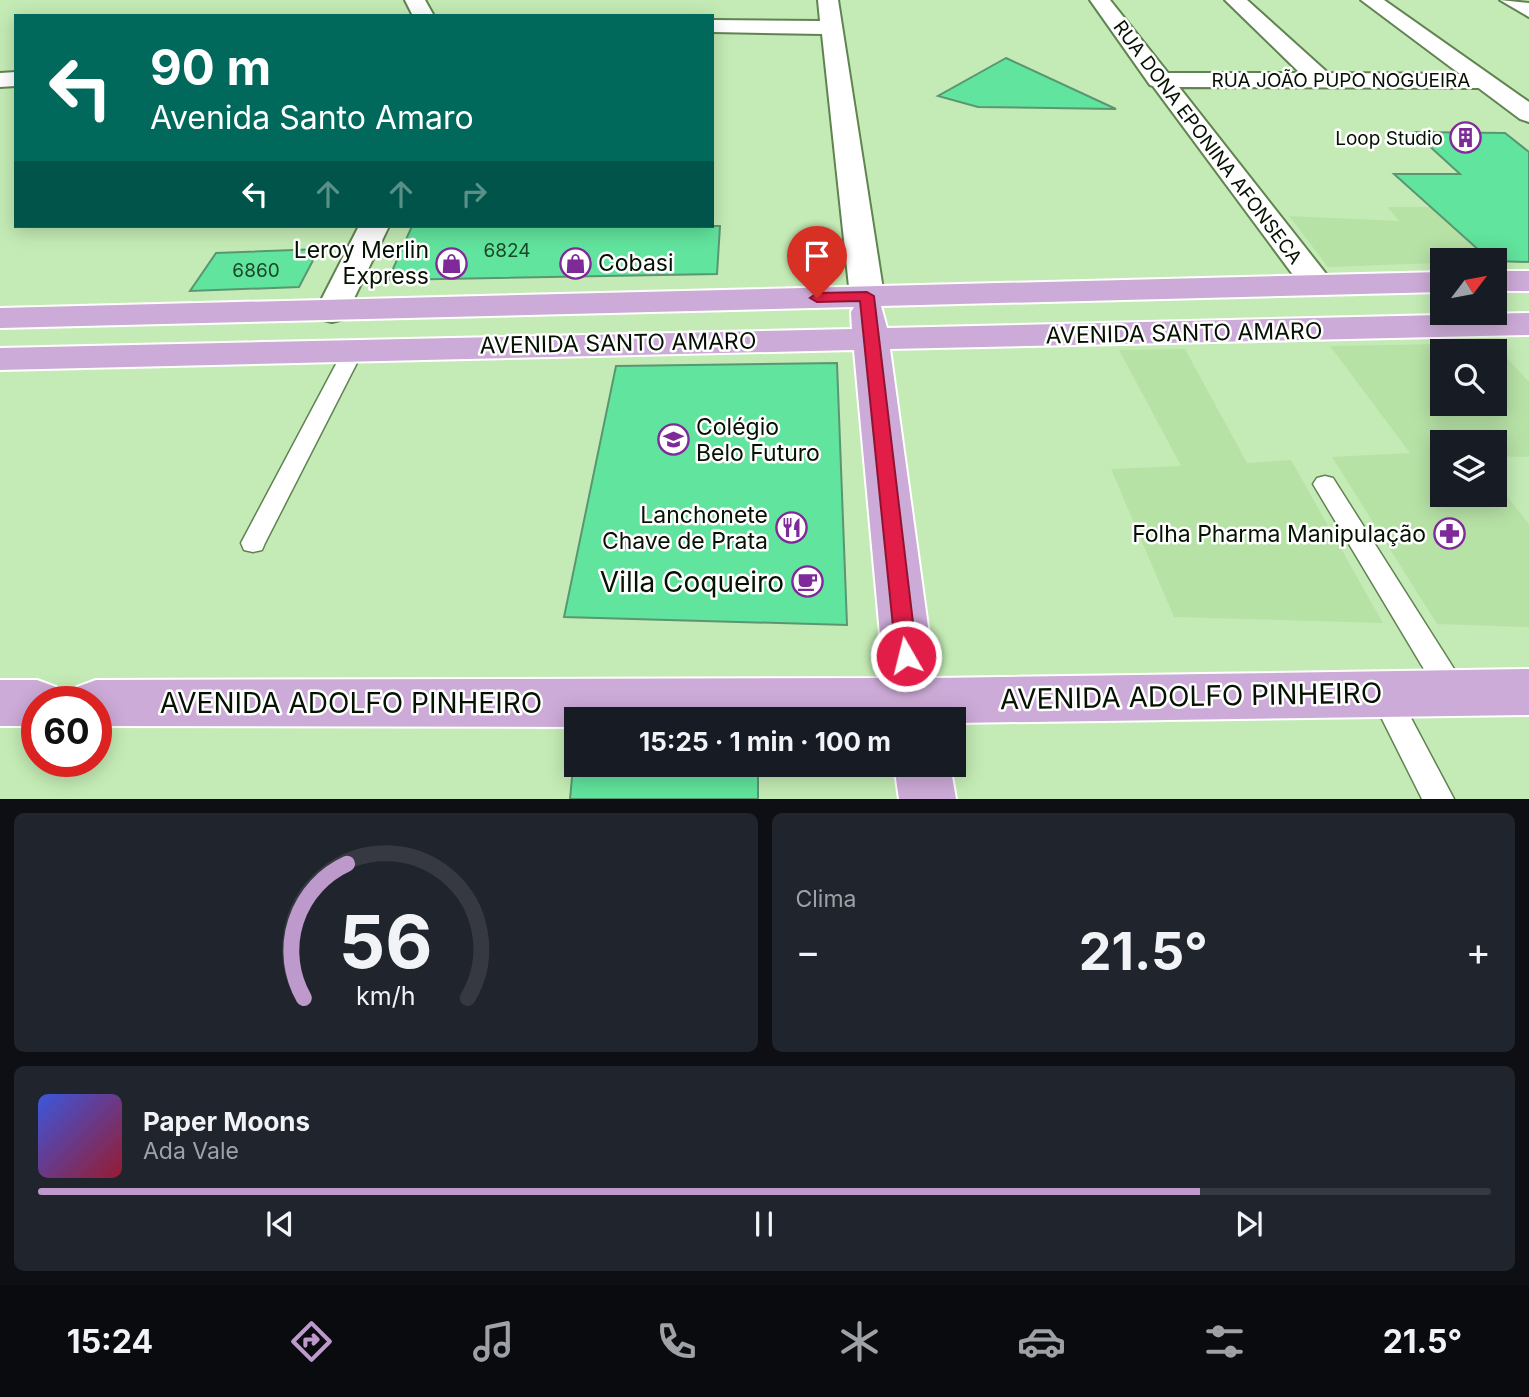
<!DOCTYPE html>
<html lang="pt">
<meta charset="utf-8">
<style>
:root{--surface:#171b24;--page:#20242c;--text:#f1f3f6;--muted:#9ea1a6;--line:#363941;--accent:#bd99cc}
body{margin:0;font-family:Inter,sans-serif;background:var(--page);color:var(--text);height:100vh;display:flex;flex-direction:column;font-size:26px;white-space:nowrap}
*{box-sizing:border-box;margin:0}
p{font-size:23px;color:var(--muted)}
.icon{flex:none;width:38px;height:38px;fill:none;stroke:currentColor;stroke-width:2;stroke-linecap:round;stroke-linejoin:round}
.map{position:relative;height:799px;overflow:hidden}
.details{display:flex;flex-direction:column;gap:14px;padding:14px;background:#0d0f14;flex:1}
.details>*{flex:none}
.hud{position:absolute;left:14px;top:14px;width:700px;height:214px;border-radius:0px;box-shadow:0 4px 18px #0003;background:#00695c;color:#fff;overflow:hidden}
.needle{width:46px;rotate:58deg}
.tools{position:absolute;left:1430px;top:248px;display:grid;gap:14px}
.tools a{display:grid;place-items:center;width:77px;height:77px;border-radius:0px;background:var(--surface);box-shadow:0 4px 18px #0003;font-size:35px}
.speed{position:absolute;left:21px;top:686px;display:flex;gap:14px;font-size:35px;font-weight:700;text-align:center}
.speed>*{display:grid;place-content:center;width:91px;height:91px;border-radius:50%;background:var(--surface);box-shadow:0 4px 18px #0003;line-height:1}
.speed .limit{border:10px solid #d22;background:#fff;color:#111}
.pin{position:absolute;display:grid;place-items:center;width:60px;height:60px;color:#fff;margin:-72px -30px;border-radius:50% 50% 50% 0;rotate:-45deg;box-shadow:0 0 7px #0007}
.pin .icon{rotate:45deg}
.me{position:absolute;width:77px;margin:-38px;rotate:352deg;stroke-linejoin:round;filter:drop-shadow(0 0 5px #0008)}
.turn{display:flex;align-items:center;gap:24px;height:147px;padding:0 21px;font-size:32px}
.turn .icon{width:91px;height:91px;stroke-width:2.5}
.turn b{display:block;font-size:49px;line-height:60px}
.lanes{display:flex;align-items:center;height:66px;padding:0 21px;background:#0003;justify-content:center;gap:35px;direction:ltr}
.lanes .off{opacity:.35}
.big{font-size:52px;font-weight:700;line-height:1.1}
.details .tile{flex:1;display:flex;flex-direction:column;justify-content:center;gap:10px;min-width:0;padding:0 24px;border-radius:10px;background:var(--page)}
.details .dial{align-items:center;gap:0}
.dial svg{height:182px;overflow:visible;fill:none;stroke:var(--line);stroke-width:7;stroke-linecap:round;text-anchor:middle}
.dial text{fill:var(--text);stroke:none}
.song{display:flex;align-items:center;gap:21px}
.cover{width:84px;height:84px;border-radius:10px;background:linear-gradient(135deg,hsl(230 70% 55%),hsl(350 70% 35%))}
.played{height:7px;border-radius:4px;background:linear-gradient(90deg,var(--accent) 80%,var(--line) 80%)}
.keys{display:flex;justify-content:space-around;direction:ltr}
.heat{display:flex;justify-content:space-between;align-items:center;font-size:38px;direction:ltr}
.details .tiles{flex:1;display:grid;gap:14px;grid-template-columns:1fr 1fr}
.tile:last-child{grid-column:span 2}
.trip{position:absolute;left:564px;top:707px;width:402px;height:70px;border-radius:0px;background:var(--surface);box-shadow:0 4px 18px #0003;font-weight:700;line-height:70px;text-align:center}
.menu{display:flex;height:112px;justify-content:space-around;align-items:center;background:#090b0e;color:var(--muted)}
.menu .icon{width:49px;height:49px}
.menu .current{color:var(--accent)}
.menu b{font-size:32px;color:var(--text)}
.map>svg:first-child{display:block}
.built{fill:#b7e2a6;fill-rule:evenodd}
.building{fill:#61e49d;stroke:#5a9672;stroke-width:2}
.lines{fill:none;stroke-linecap:round;stroke-linejoin:round}
.service-casing{stroke:#608351;stroke-width:3}
.minor-casing{stroke:#608351;stroke-width:4}
.tertiary-casing{stroke:#608351;stroke-width:4}
.primary-casing{stroke:#fff;stroke-width:4}
.service{fill:#fff;fill-rule:evenodd}
.minor{fill:#fff;fill-rule:evenodd}
.tertiary{fill:#fff;fill-rule:evenodd}
.primary{fill:#cdabd8;fill-rule:evenodd}
.route{fill:#e11d48;stroke:#92132f;stroke-width:2}
.labels{text-anchor:middle;stroke-width:5;stroke-linejoin:round;paint-order:stroke}
.far-street-label{font-size:19px;fill:#051202;stroke:#fff}
.far-poi-label{font-size:19px;fill:#051202;stroke:#fff;text-anchor:end}
.number-label{font-size:19px;fill:#1c4629}
.poi-label{font-size:23px;fill:#051202;stroke:#fff;text-anchor:end}
.street-label{font-size:23px;fill:#051202;stroke:#fff}
.near-poi-label{font-size:28px;fill:#051202;stroke:#fff;text-anchor:end}
.near-street-label{font-size:28px;fill:#051202;stroke:#fff}
</style>
<div class="map">
<svg width="1529" height="799" viewBox="0 0 1529 799">
<rect width="100%" height="100%" fill="#c4ebb5"/>
<path class="built" d="M1387 207H1431L1491 261 1328 267 1289 216 1399 221Z
M1493 343 1529 382V457L1495 456 1494 443H1442V495H1494L1495 481 1529 524V627L1437 624 1332 457 1410 453 1330 346ZM1442 352H1494V404H1442Z
M1185 349 1247 463 1291 460 1383 623 1174 617 1111 469 1181 466 1119 350Z"/>
<path class="building" d="M1006 58 1116 109 978 107 938 96Z
M1414 132 1505 133 1529 152V262L1491 261 1394 174H1460Z
M412 226H720L717 274 388 280Z
M319 249 299 287 190 291 216 253Z
M837 363 847 625 564 617 616 366Z
M573 767 758 772V799H570Z"/>
<g class="lines">
<defs>
<path id="service" d="M354 343 364 349 265 543 262 550 253 552 244 550 241 543 344 349Z
M1325 476 1333 478 1463 683 1467 692 1463 701 1453 704 1443 701 1313 484 1317 478Z
M1383 681 1393 684 1454 799H1422L1369 693 1373 684Z"/>
<path id="minor" d="M405 0H425L434 16H413Z
M818 0H838L884 296 879 303 867 306 855 303 850 296 822 34 712 32V20L820 21Z
M1090 0H1110L1168 73H1300L1225 0H1247L1328 73 1481 74 1489 76 1493 81 1489 86 1481 88 1179 87 1334 284 1329 291 1317 294 1305 291 1153 86 1150 85Z
M1500 0 1529 3V17Z
M16 72V86L0 87V73Z
M359 226H389L344 319 332 322 320 319 315 312Z"/>
<path id="tertiary" d="M1361 0H1384L1529 102V122L1520 119Z"/>
<path id="primary" d="M1494 271H1529V291H1494Z
M1442 272V292L881 306 887 328 1529 313V335L890 349 935 678 1529 669V715L954 723V719H576V727L96 726V702H70L77 687 96 680 884 678 854 350 0 370V348L852 329 851 312 854 307 0 328V308Z
M0 680H37L56 687 63 702H37V726H0Z
M894 765H950L956 799H899Z"/>
</defs>
<use href="#service" class="service-casing"/>
<use href="#minor" class="minor-casing"/>
<use href="#tertiary" class="tertiary-casing"/>
<use href="#primary" class="primary-casing"/>
<use href="#service" class="service"/>
<use href="#minor" class="minor"/>
<use href="#tertiary" class="tertiary"/>
<use href="#primary" class="primary"/>
</g>
<path class="route" d="M867 292 874 296 917 656 914 662 906 664 899 662 896 656 860 301 817 302 810 298 817 293Z"/>
<defs>
<symbol id="building-ring" viewBox="-11 -11 22 22"><circle r="9.5" fill="#fff" stroke="#7e2a99" stroke-width="1.5"/><path d="M-4-6H4V6H1V3H-1V6H-4ZM-2.5-4.3h1.7v1.8h-1.7ZM.8-4.3h1.7v1.8H.8ZM-2.5-1h1.7V.8h-1.7ZM.8-1h1.7V.8H.8Z" fill="#7e2a99"/></symbol>
<symbol id="shop-ring" viewBox="-11 -11 22 22"><circle r="9.5" fill="#fff" stroke="#7e2a99" stroke-width="1.5"/><path d="M-5-2.5h2.3a2.7 3.5 0 0 1 5.4 0H5L5.5 6h-11ZM-1.5-2.5h3a1.5 2.3 0 0 0-3 0Z" fill="#7e2a99"/></symbol>
<symbol id="school-ring" viewBox="-11 -11 22 22"><circle r="9.5" fill="#fff" stroke="#7e2a99" stroke-width="1.5"/><path d="M0-5L7-2L0 1L-7-2ZM-4 1L0 2.5L4 1V4Q0 6-4 4Z" fill="#7e2a99"/></symbol>
<symbol id="restaurant-ring" viewBox="-11 -11 22 22"><circle r="9.5" fill="#fff" stroke="#7e2a99" stroke-width="1.5"/><path d="M-5-6h1v4h1v-4h1v4h1v-4h1v5L-1.5 .5V6h-2V.5L-5-1ZM5-6V6H3V1.5H1.5Q1.5-4 5-6Z" fill="#7e2a99"/></symbol>
<symbol id="pharmacy-ring" viewBox="-11 -11 22 22"><circle r="9.5" fill="#fff" stroke="#7e2a99" stroke-width="1.5"/><path d="M-2-6h4v4h4v4h-4v4h-4v-4h-4v-4h4Z" fill="#7e2a99"/></symbol>
<symbol id="cafe-ring" viewBox="-11 -11 22 22"><circle r="9.5" fill="#fff" stroke="#7e2a99" stroke-width="1.5"/><path d="M-5.5-4.5H6V0H3Q3 3.5 0 3.5H-2.5Q-5.5 3.5-5.5 0ZM3-3.2v2h1.7v-2ZM-6 4.5H4V6H-6Z" fill="#7e2a99"/></symbol>
</defs>
<g fill-rule="evenodd">
<use href="#building-ring" x="1448" y="120" width="35" height="35"/>
<use href="#shop-ring" x="434" y="246" width="35" height="35"/>
<use href="#shop-ring" x="558" y="246" width="35" height="35"/>
<use href="#school-ring" x="656" y="422" width="35" height="35"/>
<use href="#restaurant-ring" x="774" y="510" width="35" height="35"/>
<use href="#pharmacy-ring" x="1432" y="516" width="35" height="35"/>
<use href="#cafe-ring" x="790" y="564" width="35" height="35"/>
</g>
<g class="labels">
<g class="far-street-label">
<text x="1341" y="87">RUA JOÃO PUPO NOGUEIRA</text>
<text transform="translate(1208 142) rotate(53)" y="7">RUA DONA EPONINA AFONSECA</text>
</g>
<g class="far-poi-label">
<text x="1443" y="145">Loop Studio</text>
</g>
<g class="number-label">
<text x="507" y="257">6824</text>
<text x="256" y="277">6860</text>
</g>
<g class="poi-label">
<text x="429" y="258">Leroy Merlin<tspan x="429" dy="26">Express</tspan></text>
<text x="598" y="271" text-anchor="start">Cobasi</text>
<text x="696" y="435" text-anchor="start">Colégio<tspan x="696" dy="26">Belo Futuro</tspan></text>
<text x="768" y="523">Lanchonete<tspan x="768" dy="26">Chave de Prata</tspan></text>
<text x="1426" y="542">Folha Pharma Manipulação</text>
</g>
<g class="street-label">
<text transform="translate(1184 333) rotate(-1)" y="8">AVENIDA SANTO AMARO</text>
<text transform="translate(618 343) rotate(-1)" y="8">AVENIDA SANTO AMARO</text>
</g>
<g class="near-poi-label">
<text x="784" y="592">Villa Coqueiro</text>
</g>
<g class="near-street-label">
<text transform="translate(1191 696) rotate(-1)" y="10">AVENIDA ADOLFO PINHEIRO</text>
<text x="351" y="713">AVENIDA ADOLFO PINHEIRO</text>
</g>
</g>
</svg>
<div class="tools">
<a><svg class="needle" viewBox="-14 -14 28 28"><path d="M0-13l5 13h-10z" fill="#e53935"/><path d="M0 13l5-13h-10z" fill="#9ea1a6"/></svg></a>
<a><svg class="icon" aria-label="search" viewBox="0 0 24 24"><circle cx="10" cy="10" r="6"/><path d="M15 15l6 6"/></svg></a>
<a><svg class="icon" aria-label="layers" viewBox="0 0 24 24"><path d="M12 4l9 5-9 5-9-5zM3 14l9 5 9-5"/></svg></a>
</div>
<div class="speed"><div class="limit">60</div></div>
<div class="pin" style="left:817px;top:298px;background:#d93025"><svg class="icon" aria-label="arrive" viewBox="0 0 24 24"><path d="M6 21V4h12l-3 4 3 4H6"/></svg></div>
<svg class="me" style="left:906px;top:656px" viewBox="-20 -20 40 40"><circle r="17" fill="#e11d48" stroke="#fff" stroke-width="3"/><path d="M0-11L8 9 0 5-8 9z" fill="#fff"/></svg>
<div class="trip">15:25 · 1 min · 100 m</div>
<div class="hud">
<div class="turn"><svg class="icon" aria-label="left" viewBox="0 0 24 24"><path d="M17 20v-9H6M10 6l-5 5 5 5"/></svg><div><b>90 m</b>Avenida Santo Amaro</div></div>
<div class="lanes"><svg class="icon" aria-label="left" viewBox="0 0 24 24"><path d="M17 20v-9H6M10 6l-5 5 5 5"/></svg><svg class="icon off" aria-label="ahead" viewBox="0 0 24 24"><path d="M12 20V5M6 11l6-6 6 6"/></svg><svg class="icon off" aria-label="ahead" viewBox="0 0 24 24"><path d="M12 20V5M6 11l6-6 6 6"/></svg><svg class="icon off" aria-label="right" viewBox="0 0 24 24"><path d="M7 20v-9h11M14 6l5 5-5 5"/></svg></div>
</div>
</div>
<section class="details">
<div class="tiles">
<div class="tile dial"><svg viewBox="0 0 100 80">
<path d="M14 69A42 42 0 1 1 86 69"/>
<path d="M14 69A42 42 0 0 1 33 10" stroke="#bd99cc"/>
<text x="50" y="56" font-size="32" font-weight="700">56</text>
<text x="50" y="72" font-size="11">km/h</text>
</svg></div>
<div class="tile"><p>Clima</p>
<div class="heat"><a>−</a><b class="big">21.5°</b><a>+</a></div>
</div>
<div class="tile">
<div class="song"><i class="cover"></i><div><b>Paper Moons</b><p>Ada Vale</p></div></div>
<div class="played"></div>
<div class="keys"><svg class="icon" aria-label="previous" viewBox="0 0 24 24"><path d="M18 5L8 12l10 7zM5 5v14"/></svg><svg class="icon" aria-label="pause" viewBox="0 0 24 24"><path d="M8 5v14M16 5v14"/></svg><svg class="icon" aria-label="next" viewBox="0 0 24 24"><path d="M6 5l10 7-10 7zM19 5v14"/></svg></div>
</div>
</div>
</section>
<nav class="menu">
<b>15:24</b>
<svg class="icon current" aria-label="directions" viewBox="0 0 24 24"><path d="M12 3l9 9-9 9-9-9zM9 14v-3h6M13 9l2 2-2 2"/></svg>
<svg class="icon" aria-label="music" viewBox="0 0 24 24"><path d="M9 18V5l10-2v13"/><circle cx="6" cy="18" r="3"/><circle cx="16" cy="16" r="3"/></svg>
<svg class="icon" aria-label="phone" viewBox="0 0 24 24"><path d="M5 4h4l2 5-3 2q2 4 5 5l2-3 5 2v4C11 20 4 13 5 4z"/></svg>
<svg class="icon" aria-label="climate" viewBox="0 0 24 24"><path d="M12 3v18M4 7l16 10M4 17L20 7"/></svg>
<svg class="icon" aria-label="car" viewBox="0 0 24 24"><path d="M5 17H2v-5l4-1 3-4h7l3 4 3 1v5h-3M9 17h6M6 11h13"/><circle cx="7" cy="17" r="2"/><circle cx="17" cy="17" r="2"/></svg>
<svg class="icon" aria-label="filters" viewBox="0 0 24 24"><path d="M4 7h16M4 17h16"/><circle cx="9" cy="7" r="2"/><circle cx="15" cy="17" r="2"/></svg>
<b>21.5°</b>
</nav>
